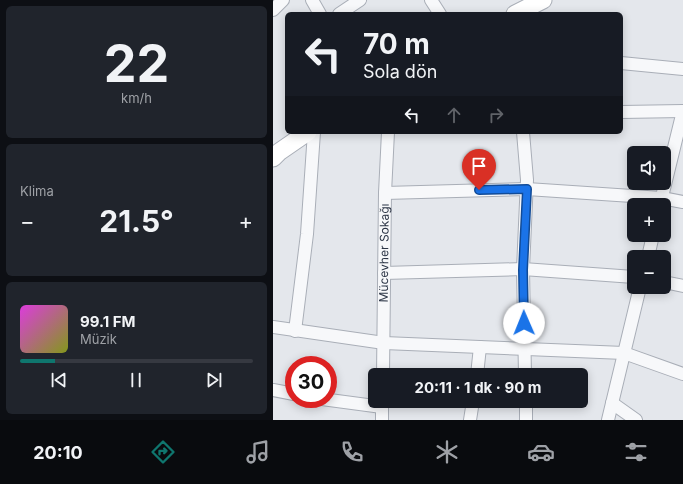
<!DOCTYPE html>
<html lang="tr">
<meta charset="utf-8">
<style>
:root{--surface:#171b24;--page:#20242c;--text:#f1f3f6;--muted:#9ea1a6;--line:#363941;--accent:#0f766e}
body{margin:0;font-family:Inter,sans-serif;background:var(--page);color:var(--text);height:100vh;display:flex;flex-direction:column;font-size:15px;white-space:nowrap}
*{box-sizing:border-box;margin:0}
p{font-size:13px;color:var(--muted)}
.icon{flex:none;width:22px;height:22px;fill:none;stroke:currentColor;stroke-width:2;stroke-linecap:round;stroke-linejoin:round}
.map{position:relative;flex:1;overflow:hidden}
.sheet{display:flex;flex-direction:column;gap:6px;padding:6px;background:#0d0f14;width:273px}
.sheet>*{flex:none}
.banner{position:absolute;left:12px;top:12px;width:338px;height:122px;border-radius:6px;box-shadow:0 2px 10px #0003;background:#171b24;color:var(--text);overflow:hidden}
.controls{position:absolute;left:354px;top:146px;display:grid;gap:8px}
.controls a{display:grid;place-items:center;width:44px;height:44px;border-radius:6px;background:var(--surface);box-shadow:0 2px 10px #0003;font-size:20px}
.speed{position:absolute;left:12px;top:356px;display:flex;gap:8px;font-size:20px;font-weight:700;text-align:center}
.speed>*{display:grid;place-content:center;width:52px;height:52px;border-radius:50%;background:var(--surface);box-shadow:0 2px 10px #0003;line-height:1}
.speed .limit{border:6px solid #d22;background:#fff;color:#111}
.pin{position:absolute;display:grid;place-items:center;width:34px;height:34px;color:#fff;margin:-41px -17px;border-radius:50% 50% 50% 0;rotate:-45deg;box-shadow:0 0 4px #0007}
.pin .icon{rotate:45deg}
.me{position:absolute;width:44px;margin:-22px;rotate:359deg;stroke-linejoin:round;filter:drop-shadow(0 0 3px #0008)}
.turn{display:flex;align-items:center;gap:14px;height:84px;padding:0 12px;font-size:18px}
.turn .icon{width:52px;height:52px;stroke-width:2.5}
.turn b{display:block;font-size:28px;line-height:34px}
.lanes{display:flex;align-items:center;height:38px;padding:0 12px;background:#0003;justify-content:center;gap:20px;direction:ltr}
.lanes .off{opacity:.35}
.big{font-size:30px;font-weight:700;line-height:1.1}
.sheet .widget{flex:1;display:flex;flex-direction:column;justify-content:center;gap:6px;min-width:0;padding:0 14px;border-radius:6px;background:var(--page)}
.sheet .dial{align-items:center;gap:0}
.dial b{font-size:52px;line-height:1}
.song{display:flex;align-items:center;gap:12px}
.cover{width:48px;height:48px;border-radius:6px;background:linear-gradient(135deg,hsl(300 70% 55%),hsl(70 70% 35%))}
.played{height:4px;border-radius:2px;background:linear-gradient(90deg,var(--accent) 15%,var(--line) 15%)}
.keys{display:flex;justify-content:space-around;direction:ltr}
.heat{display:flex;justify-content:space-between;align-items:center;font-size:22px;direction:ltr}
.trip{position:absolute;left:95px;top:368px;width:220px;height:40px;border-radius:6px;background:var(--surface);box-shadow:0 2px 10px #0003;font-weight:700;line-height:40px;text-align:center}
.menu{display:flex;height:64px;justify-content:space-around;align-items:center;background:#090b0e;color:var(--muted)}
.menu .icon{width:28px;height:28px}
.menu .current{color:var(--accent)}
.menu b{font-size:18px;color:var(--text)}
main{display:flex;flex:1;min-height:0}
.map>svg:first-child{display:block}
.lines{fill:none;stroke-linecap:round;stroke-linejoin:round}
.street-casing{stroke:#a9aeb7;stroke-width:14}
.secondary-casing{stroke:#a9aeb7;stroke-width:19}
.street{stroke:#f7f8fa;stroke-width:12}
.secondary{stroke:#fff;stroke-width:17}
.route-casing{stroke:#114b97;stroke-width:10}
.route{stroke:#1a73e8;stroke-width:7}
.labels{text-anchor:middle;stroke-width:4;stroke-linejoin:round;paint-order:stroke}
.street-label{font-size:12px;fill:#2b3445;stroke:#f4f6f9}
</style>
<main>
<section class="sheet">
<div class="widget dial"><b>22</b><p>km/h</p></div>
<div class="widget"><p>Klima</p>
<div class="heat"><a>−</a><b class="big">21.5°</b><a>+</a></div>
</div>
<div class="widget">
<div class="song"><i class="cover"></i><div><b>99.1 FM</b><p>Müzik</p></div></div>
<div class="played"></div>
<div class="keys"><svg class="icon" aria-label="previous" viewBox="0 0 24 24"><path d="M18 5L8 12l10 7zM5 5v14"/></svg><svg class="icon" aria-label="pause" viewBox="0 0 24 24"><path d="M8 5v14M16 5v14"/></svg><svg class="icon" aria-label="next" viewBox="0 0 24 24"><path d="M6 5l10 7-10 7zM19 5v14"/></svg></div>
</div>
</section>
<div class="map">
<svg width="410" height="420" viewBox="0 0 410 420">
<rect width="100%" height="100%" fill="#e4e7ec"/>
<g class="lines">
<defs>
<g id="street">
<path d="M39 0 47 14"/>
<path d="M158 0 167 14"/>
<path d="M0 10 10 0"/>
<path d="M66 14 87 0"/>
<path d="M348 63 410 69"/>
<path d="M348 112 410 111"/>
<path d="M250 132 254 180 250 269 252 375"/>
<path d="M112 193 254 189 389 198 410 202"/>
<path d="M387 205 410 111"/>
<path d="M375 257 380 235"/>
<path d="M111 273 250 269 361 277"/>
<path d="M391 282 410 286"/>
<path d="M0 327 111 343 351 353 410 374"/>
<path d="M22 331 34 234 41 132"/>
<path id="s1" d="M110 375 112 193 115 132"/>
<path d="M204 375 207 347"/>
<path d="M0 390 21 394"/>
<path d="M49 399 109 407"/>
<path d="M253 401V420"/>
<path d="M339 403 363 420"/>
<path d="M109 420V401"/>
<path d="M197 420 200 401"/>
<path d="M335 420 367 287"/>
</g>
<path id="secondary" d="M242 14 270 0
M0 158 6 152 35 132"/>
</defs>
<use href="#street" class="street-casing"/>
<use href="#secondary" class="secondary-casing"/>
<use href="#street" class="street"/>
<use href="#secondary" class="secondary"/>
</g>
<g class="lines">
<defs>
<path id="route" d="M206 190 254 189 250 270 251 323"/>
</defs>
<use href="#route" class="route-casing"/>
<use href="#route" class="route"/>
</g>
<g class="labels">
<g class="street-label">
<text dy="4" stroke="none"><textPath href="#s1" startOffset="122">Mücevher Sokağı</textPath></text>
</g>
</g>
</svg>
<div class="controls">
<a><svg class="icon" aria-label="sound" viewBox="0 0 24 24"><path d="M4 9h4l5-4v14l-5-4H4zM17 9q2 3 0 6"/></svg></a>
<a>+</a>
<a>−</a>
</div>
<div class="speed"><div class="limit">30</div></div>
<div class="pin" style="left:206px;top:190px;background:#d93025"><svg class="icon" aria-label="arrive" viewBox="0 0 24 24"><path d="M6 21V4h12l-3 4 3 4H6"/></svg></div>
<svg class="me" style="left:251px;top:323px" viewBox="-20 -20 40 40"><circle r="19" fill="#fff"/><path d="M0-13L10 11 0 6-10 11z" fill="#1a73e8"/></svg>
<div class="trip">20:11 · 1 dk · 90 m</div>
<div class="banner">
<div class="turn"><svg class="icon" aria-label="left" viewBox="0 0 24 24"><path d="M17 20v-9H6M10 6l-5 5 5 5"/></svg><div><b>70 m</b>Sola dön</div></div>
<div class="lanes"><svg class="icon" aria-label="left" viewBox="0 0 24 24"><path d="M17 20v-9H6M10 6l-5 5 5 5"/></svg><svg class="icon off" aria-label="ahead" viewBox="0 0 24 24"><path d="M12 20V5M6 11l6-6 6 6"/></svg><svg class="icon off" aria-label="right" viewBox="0 0 24 24"><path d="M7 20v-9h11M14 6l5 5-5 5"/></svg></div>
</div>
</div>
</main>
<nav class="menu">
<b>20:10</b>
<svg class="icon current" aria-label="directions" viewBox="0 0 24 24"><path d="M12 3l9 9-9 9-9-9zM9 14v-3h6M13 9l2 2-2 2"/></svg>
<svg class="icon" aria-label="music" viewBox="0 0 24 24"><path d="M9 18V5l10-2v13"/><circle cx="6" cy="18" r="3"/><circle cx="16" cy="16" r="3"/></svg>
<svg class="icon" aria-label="phone" viewBox="0 0 24 24"><path d="M5 4h4l2 5-3 2q2 4 5 5l2-3 5 2v4C11 20 4 13 5 4z"/></svg>
<svg class="icon" aria-label="climate" viewBox="0 0 24 24"><path d="M12 3v18M4 7l16 10M4 17L20 7"/></svg>
<svg class="icon" aria-label="car" viewBox="0 0 24 24"><path d="M5 17H2v-5l4-1 3-4h7l3 4 3 1v5h-3M9 17h6M6 11h13"/><circle cx="7" cy="17" r="2"/><circle cx="17" cy="17" r="2"/></svg>
<svg class="icon" aria-label="filters" viewBox="0 0 24 24"><path d="M4 7h16M4 17h16"/><circle cx="9" cy="7" r="2"/><circle cx="15" cy="17" r="2"/></svg>
</nav>
